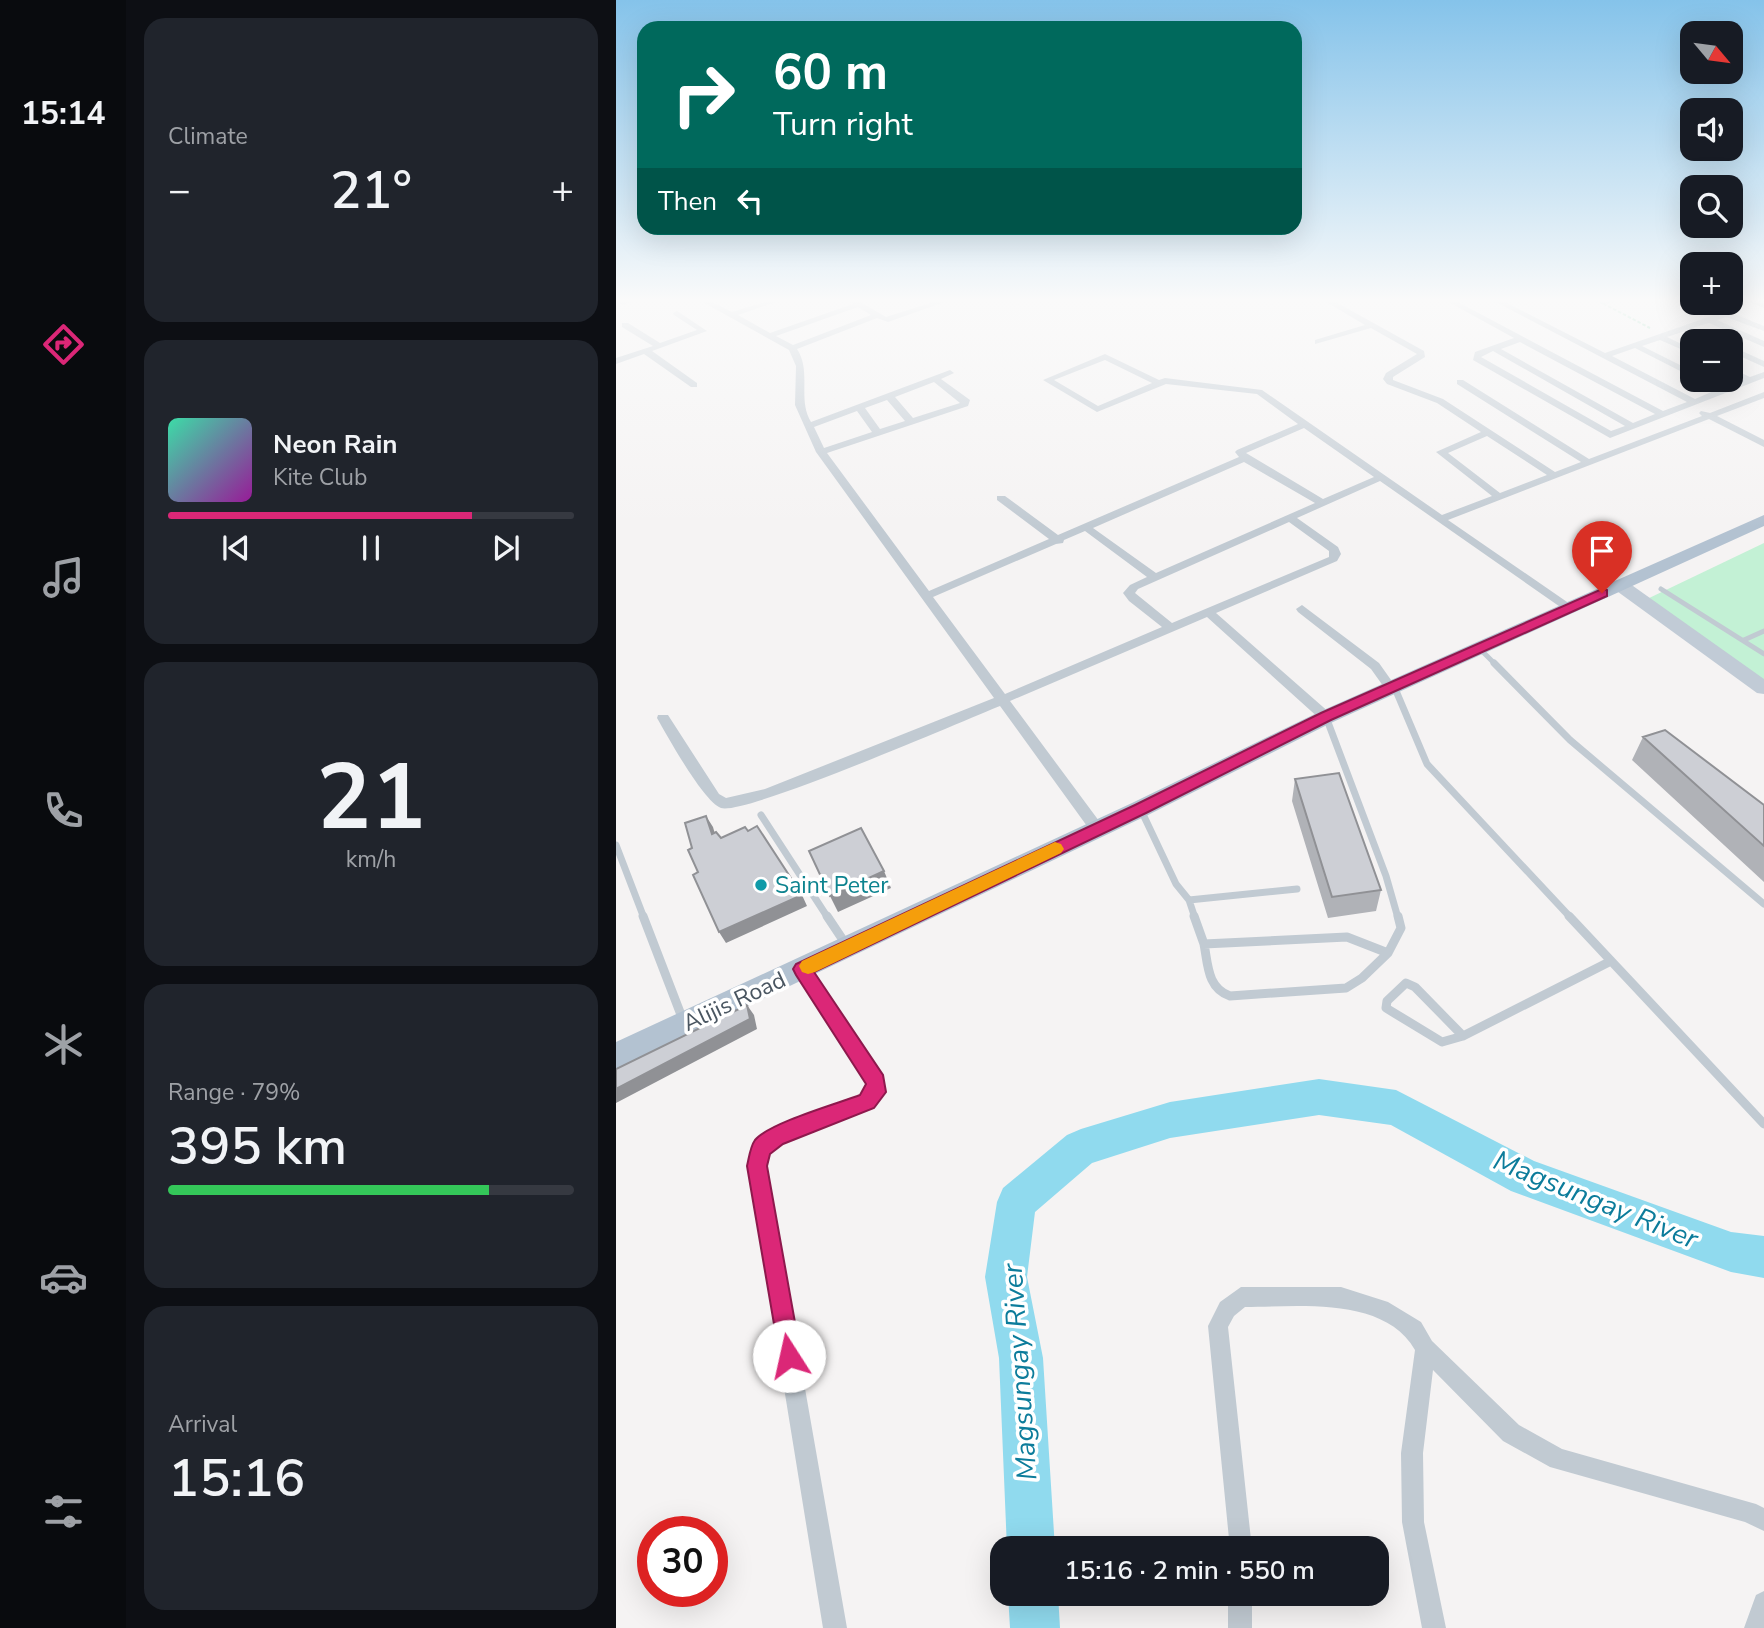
<!DOCTYPE html>
<meta charset="utf-8">
<style>
:root{--surface:#171b24;--page:#20242c;--text:#f1f3f6;--muted:#9ea1a6;--line:#363941;--accent:#db2777}
body{margin:0;font-family:"Nunito Sans",sans-serif;background:var(--page);color:var(--text);height:100vh;display:flex;flex-direction:column;font-size:26px;white-space:nowrap}
*{box-sizing:border-box;margin:0}
p{font-size:23px;color:var(--muted)}
.icon{flex:none;width:38px;height:38px;fill:none;stroke:currentColor;stroke-width:2;stroke-linecap:round;stroke-linejoin:round}
.map{position:relative;flex:1;overflow:hidden}
.sheet{display:flex;flex-direction:column;gap:18px;padding:18px;background:#0d0f14;width:490px}
.sheet>*{flex:none}
.guide{position:absolute;left:21px;top:21px;width:665px;height:214px;border-radius:21px;box-shadow:0 7px 28px #0002;background:#00695c;color:#fff;overflow:hidden}
.needle{width:46px;rotate:119deg}
.fabs{position:absolute;left:1064px;top:21px;display:grid;gap:14px}
.fabs a{display:grid;place-items:center;width:63px;height:63px;border-radius:14px;background:var(--surface);box-shadow:0 7px 28px #0002;font-size:35px}
.speed{position:absolute;left:21px;top:1516px;display:flex;gap:14px;font-size:35px;font-weight:700;text-align:center}
.speed>*{display:grid;place-content:center;width:91px;height:91px;border-radius:50%;background:var(--surface);box-shadow:0 7px 28px #0002;line-height:1}
.speed .limit{border:10px solid #d22;background:#fff;color:#111}
.pin{position:absolute;display:grid;place-items:center;width:60px;height:60px;color:#fff;margin:-72px -30px;border-radius:50% 50% 50% 0;rotate:-45deg;box-shadow:0 0 7px #0007}
.pin .icon{rotate:45deg}
.me{position:absolute;width:77px;margin:-38px;rotate:350deg;stroke-linejoin:round;filter:drop-shadow(0 0 5px #0008)}
.turn{display:flex;align-items:center;gap:24px;height:147px;padding:0 21px;font-size:32px}
.turn .icon{width:91px;height:91px;stroke-width:2.5}
.turn b{display:block;font-size:49px;line-height:60px}
.then{display:flex;align-items:center;height:66px;padding:0 21px;background:#0003;gap:14px;font-size:26px}
.big{font-size:52px;font-weight:600;line-height:1.1}
.sheet .card{flex:1;display:flex;flex-direction:column;justify-content:center;gap:10px;min-width:0;padding:0 24px;border-radius:21px;background:var(--page)}
.sheet .dial{align-items:center;gap:0}
.dial b{font-size:91px;line-height:1}
.song{display:flex;align-items:center;gap:21px}
.cover{width:84px;height:84px;border-radius:10px;background:linear-gradient(135deg,hsl(160 70% 55%),hsl(300 70% 35%))}
.played{height:7px;border-radius:4px;background:linear-gradient(90deg,var(--accent) 75%,var(--line) 75%)}
.keys{display:flex;justify-content:space-around;direction:ltr}
.heat{display:flex;justify-content:space-between;align-items:center;font-size:38px;direction:ltr}
.charge{height:10px;border-radius:5px;background:linear-gradient(90deg,#34c759 79%,var(--line) 0)}
.trip{position:absolute;left:374px;top:1536px;width:399px;height:70px;border-radius:21px;background:var(--surface);box-shadow:0 7px 28px #0002;font-weight:600;line-height:70px;text-align:center}
main{display:flex;flex:1;min-height:0}
.dock{display:flex;flex-direction:column;width:126px;justify-content:space-around;align-items:center;background:#090b0e;color:var(--muted)}
.dock .icon{width:49px;height:49px}
.dock .on{color:var(--accent)}
.dock b{font-size:32px;color:var(--text)}
.map>svg:first-child{display:block}
.green{fill:#c3f1d5}
.lines{fill:none;stroke-linecap:round;stroke-linejoin:round}
.river{fill:#90daee;fill-rule:evenodd}
.path{stroke:#7ad0a6;stroke-width:2;stroke-dasharray:3.5 2;stroke-linecap:butt}
.lane-far2{stroke:#c1cad2;stroke-width:5}
.lane-far1{stroke:#c1cad2;stroke-width:7}
.lane{stroke:#c1cad2;stroke-width:9}
.street{fill:#c1cad2;fill-rule:evenodd}
.secondary{fill:#c1cbd6;fill-rule:evenodd}
.primary{fill:#b3c2d1;fill-rule:evenodd}
.wall{fill:#b0b2b7}
.shaded-wall{fill:#909195}
.building{fill:#cdcfd5;stroke:#909195;stroke-width:2}
.route{fill:#db2777;stroke:#8e194d;stroke-width:2}
.slow{fill:#f59e0b}
.culture-dot{fill:#0f9aa8;stroke:#fff;stroke-width:2.5}
.labels{text-anchor:middle;stroke-width:7;stroke-linejoin:round;paint-order:stroke}
.culture-label{font-size:23px;fill:#0d838f;stroke:#fff;text-anchor:start}
.street-label{font-size:23px;fill:#4a5661;stroke:#fff}
.near-water-label{font-size:28px;font-style:italic;fill:#0c7c9b;stroke:#fff}
</style>
<main>
<nav class="dock">
<b>15:14</b>
<svg class="icon on" aria-label="directions" viewBox="0 0 24 24"><path d="M12 3l9 9-9 9-9-9zM9 14v-3h6M13 9l2 2-2 2"/></svg>
<svg class="icon" aria-label="music" viewBox="0 0 24 24"><path d="M9 18V5l10-2v13"/><circle cx="6" cy="18" r="3"/><circle cx="16" cy="16" r="3"/></svg>
<svg class="icon" aria-label="phone" viewBox="0 0 24 24"><path d="M5 4h4l2 5-3 2q2 4 5 5l2-3 5 2v4C11 20 4 13 5 4z"/></svg>
<svg class="icon" aria-label="climate" viewBox="0 0 24 24"><path d="M12 3v18M4 7l16 10M4 17L20 7"/></svg>
<svg class="icon" aria-label="car" viewBox="0 0 24 24"><path d="M5 17H2v-5l4-1 3-4h7l3 4 3 1v5h-3M9 17h6M6 11h13"/><circle cx="7" cy="17" r="2"/><circle cx="17" cy="17" r="2"/></svg>
<svg class="icon" aria-label="filters" viewBox="0 0 24 24"><path d="M4 7h16M4 17h16"/><circle cx="9" cy="7" r="2"/><circle cx="15" cy="17" r="2"/></svg>
</nav>
<section class="sheet">
<div class="card"><p>Climate</p>
<div class="heat"><a>−</a><b class="big">21°</b><a>+</a></div>
</div>
<div class="card">
<div class="song"><i class="cover"></i><div><b>Neon Rain</b><p>Kite Club</p></div></div>
<div class="played"></div>
<div class="keys"><svg class="icon" aria-label="previous" viewBox="0 0 24 24"><path d="M18 5L8 12l10 7zM5 5v14"/></svg><svg class="icon" aria-label="pause" viewBox="0 0 24 24"><path d="M8 5v14M16 5v14"/></svg><svg class="icon" aria-label="next" viewBox="0 0 24 24"><path d="M6 5l10 7-10 7zM19 5v14"/></svg></div>
</div>
<div class="card dial"><b>21</b><p>km/h</p></div>
<div class="card"><p>Range · 79%</p><b class="big">395 km</b><div class="charge"></div></div>
<div class="card"><p>Arrival</p><b class="big">15:16</b></div>
</section>
<div class="map">
<svg width="1148" height="1628" viewBox="0 0 1148 1628">
<rect width="100%" height="100%" fill="#f5f3f3"/>
<path class="green" d="M1148 543V683L1029 600Z"/>
<g class="lines">
<path class="river" d="M703 1079 780 1090 918 1161 1115 1232 1148 1236V1278L1115 1272 895 1191 775 1125 703 1115 554 1138 476 1163 419 1212 411 1277 427 1358 439 1549H391L383 1358 369 1277 381 1202 387 1188 451 1135 465 1129 554 1102Z
M392 1594H442L444 1628H394Z"/>
<path class="path" d="M979 300 988 304
M999 300 988 304 1034 328"/>
<path class="lane-far2" d="M1045 589 1148 654
M1128 640 1148 631
M862 647 880 665"/>
<path class="lane-far1" d="M878 663 954 740 1148 904
M778 686 811 764 955 918
M710 717 770 876 782 918
M525 810 560 884 573 900 579 918
M145 815 212 918
M0 845 28 918
M573 900 681 889"/>
<path class="lane" d="M27 916 67 1020
M211 916 229 943
M578 916 588 944
M953 916 1148 1124
M731 937 772 953 746 978 730 988 614 996C591 988 592 964 588 944Z
M772 953 785 928 782 916
M790 983 799 987 847 1036 826 1042 770 1008 771 1001Z
M847 1036 995 961"/>
<path class="street" d="M0 300H22L6 305Z
M83 300H92L116 312 155 300H165L122 315 154 333 237 304 232 300H241L270 317 324 300H334L272 322 261 318 181 349C196 372 181 399 195 422L334 370 338 373 325 379 354 400 352 406 211 453 313 591 433 539 381 500V496H389L442 535 623 457 619 452 621 450 682 424 641 394 550 384 481 412 427 380 489 354 543 380 549 378 646 390 826 515 876 496 820 452 865 432 821 403 771 384 767 379 770 373 801 354 755 328 699 344V340L749 325 707 300H716L808 351 809 357 777 377V380L827 399 939 472 965 462 841 384V380H847L973 459 1086 416 1083 413 1085 411 1094 413 1148 392V398L1101 416 1148 440V447L1093 419 832 520 954 604V610L950 611 764 481 681 518 722 547 725 554 721 561 600 613 715 714 716 717 715 720H705L591 617 394 701 486 825 488 829 486 833H476L384 706C347 721 128 816 105 808 87 801 52 737 41 718L42 715H52L103 794 110 798 149 789 378 698 200 452 179 405 180 366 173 350ZM242 307 255 315 177 345 160 336ZM489 360 536 383 482 406 438 380ZM318 382 344 403 297 418 279 397ZM271 400 289 421 264 429 249 408ZM241 411 256 432 208 448 198 427ZM688 428 758 477 707 499 630 453ZM871 436 931 475 884 493 832 453ZM628 462 699 503 540 573 477 528ZM673 522 713 551V557L556 623 519 593 522 589ZM469 531 531 577 514 585 507 593 513 601 546 627 389 694 317 597 440 544 447 543 448 540Z
M829 300H838L1047 411 1071 402 876 300H885L989 353 1107 312H1113L1148 326V331L1110 317 1101 320 1148 341V347L1093 323 1076 328 1103 341H1093L1069 331 1051 337 1076 349V354L1044 340 1026 346 1076 371V377L1019 348 996 356 1079 399 1100 390 1083 380H1093L1108 387 1127 380 1115 374V368L1134 377 1148 372V378L994 438 857 360 859 352 898 338ZM904 342 1039 414 1017 423 885 349ZM877 351 1009 426 995 431 865 357Z
M61 311 91 331 36 351 81 383V387H75L28 354 0 364V358L37 346 6 327V323H12L44 343 81 330 58 315 57 313Z
M1115 346 1148 361V367L1115 352Z
M686 605 763 663 780 687 778 690H770L755 669 682 612 680 609Z
M186 962 192 964 269 1082 266 1098 257 1107 166 1143 154 1153 150 1166 231 1628H207L132 1166 140 1142 154 1131 245 1095 251 1089V1084L180 974 178 969 180 964Z
M625 1287H725L772 1302 805 1322 816 1341 903 1425 946 1449 1140 1504 1148 1508V1531L1129 1522 934 1467 887 1441 817 1370 807 1453 808 1522 830 1628H806L786 1522 785 1453 799 1350C768 1296 682 1307 629 1307L618 1316 612 1327 636 1549H614L592 1326 604 1302Z
M1148 1591V1628H1128L1140 1595Z
M612 1594H636V1628H612Z"/>
<path class="secondary" d="M1004 580 1010 581 1148 679V694L1141 693 998 589 996 585 998 581Z"/>
<path class="primary" d="M1148 515V526L717 722 532 815 0 1069V1042L516 803 703 712Z"/>
</g>
<path class="wall" d="M1129 300H1148V308Z
M1027 737 1148 805V882L1016 760Z
M679 779 765 890 760 911 712 918 676 801Z"/>
<path class="shaded-wall" d="M90 816 97 827 102 845 96 834Z
M268 871 275 888 222 912 214 896Z
M186 895 191 906 110 943 103 932Z
M131 1005 138 1015 141 1029 0 1103V1089Z"/>
<path class="building" d="M1049 730 1148 805V846L1027 737Z
M723 773 765 890 716 897 679 779Z
M90 816 96 834 100 832 105 838 129 827 132 831 141 826 186 895 103 932 77 875 82 872 72 850 76 848 69 823Z
M245 828 268 871 214 896 193 851Z
M131 1005 134 1019 0 1089V1069Z"/>
<linearGradient id="sky" x2="0" y2="1"><stop stop-color="#85c3ea"/><stop offset="0.57" stop-color="#fafafa"/><stop offset="1" stop-color="#fafafa" stop-opacity="0"/></linearGradient>
<rect width="1148" height="527" fill="url(#sky)"/>
<path class="route" d="M986 589 991 590V596L715 720 530 813 198 972 267 1075 270 1092 258 1108 167 1144 154 1154 151 1166 185 1356 182 1365 173 1368 165 1365 131 1166C133 1158 134 1147 139 1140 153 1123 220 1104 244 1095L250 1084 180 975 177 969 180 964 519 805 705 713Z"/>
<path class="slow" d="M439 842 445 844 448 849 445 853 199 972 192 974 186 972 183 966 186 961Z"/>
<circle class="culture-dot" cx="145" cy="885" r="7"/>
<g class="labels">
<g class="culture-label">
<text x="159" y="893">Saint Peter</text>
</g>
<g class="street-label">
<text transform="translate(118 1001) rotate(-25)" y="8">Alijis Road</text>
</g>
<g class="near-water-label">
<text transform="translate(980 1199) rotate(22)" y="10">Magsungay River</text>
<text transform="translate(403 1372) rotate(-94)" y="10">Magsungay River</text>
</g>
</g>
</svg>
<div class="fabs">
<a><svg class="needle" viewBox="-14 -14 28 28"><path d="M0-13l5 13h-10z" fill="#e53935"/><path d="M0 13l5-13h-10z" fill="#9ea1a6"/></svg></a>
<a><svg class="icon" aria-label="sound" viewBox="0 0 24 24"><path d="M4 9h4l5-4v14l-5-4H4zM17 9q2 3 0 6"/></svg></a>
<a><svg class="icon" aria-label="search" viewBox="0 0 24 24"><circle cx="10" cy="10" r="6"/><path d="M15 15l6 6"/></svg></a>
<a>+</a>
<a>−</a>
</div>
<div class="speed"><div class="limit">30</div></div>
<div class="pin" style="left:986px;top:593px;background:#d93025"><svg class="icon" aria-label="arrive" viewBox="0 0 24 24"><path d="M6 21V4h12l-3 4 3 4H6"/></svg></div>
<svg class="me" style="left:173px;top:1356px" viewBox="-20 -20 40 40"><circle r="19" fill="#fff"/><path d="M0-13L10 11 0 6-10 11z" fill="#db2777"/></svg>
<div class="trip">15:16 · 2 min · 550 m</div>
<div class="guide">
<div class="turn"><svg class="icon" aria-label="right" viewBox="0 0 24 24"><path d="M7 20v-9h11M14 6l5 5-5 5"/></svg><div><b>60 m</b>Turn right</div></div>
<div class="then">Then<svg class="icon" aria-label="left" viewBox="0 0 24 24"><path d="M17 20v-9H6M10 6l-5 5 5 5"/></svg></div>
</div>
</div>
</main>
